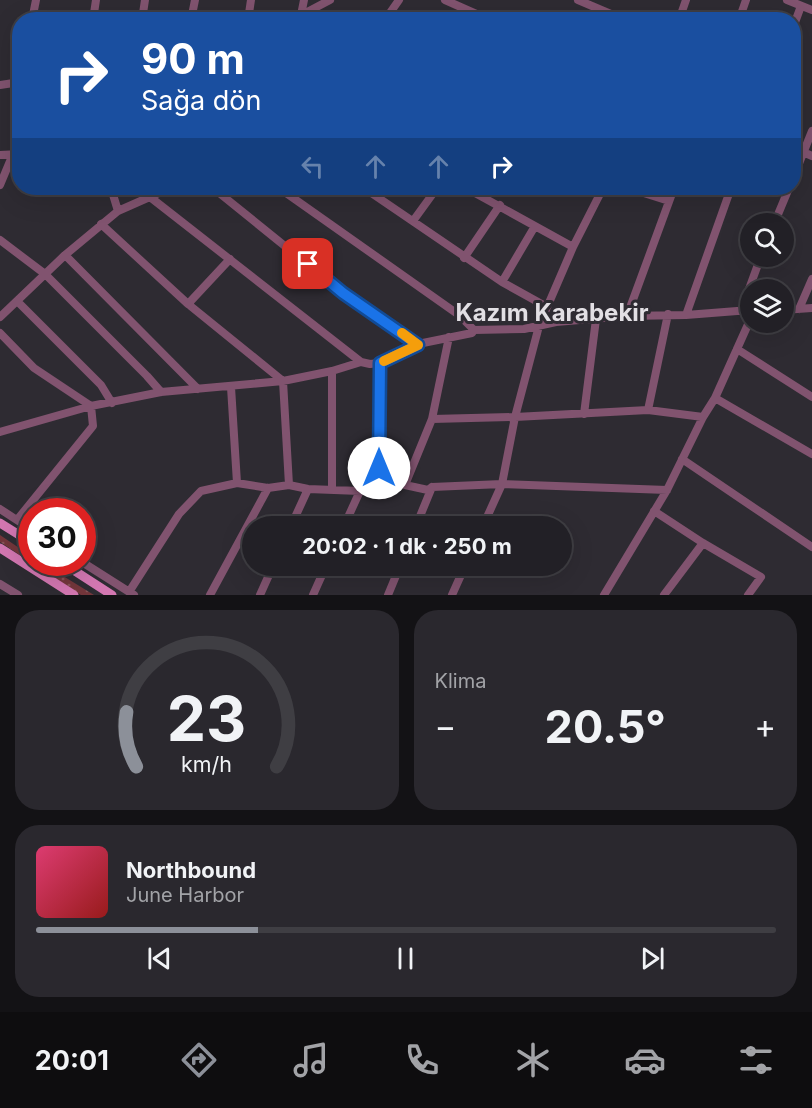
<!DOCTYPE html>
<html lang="tr">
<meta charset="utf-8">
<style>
:root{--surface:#222026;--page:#2a282e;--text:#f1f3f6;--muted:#a2a3a7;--line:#3f3e43;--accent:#8c9099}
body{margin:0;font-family:Inter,sans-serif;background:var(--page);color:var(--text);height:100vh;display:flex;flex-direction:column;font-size:22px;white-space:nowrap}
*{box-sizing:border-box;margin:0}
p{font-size:20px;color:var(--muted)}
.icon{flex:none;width:33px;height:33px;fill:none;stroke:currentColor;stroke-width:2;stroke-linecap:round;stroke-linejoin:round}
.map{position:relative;height:595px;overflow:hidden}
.panel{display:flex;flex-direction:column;gap:15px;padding:15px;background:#131215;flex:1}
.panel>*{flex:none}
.hud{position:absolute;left:12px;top:12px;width:789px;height:183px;border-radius:24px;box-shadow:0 6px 24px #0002,0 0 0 2px var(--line);background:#1a4fa0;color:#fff;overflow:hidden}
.fabs{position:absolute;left:740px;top:213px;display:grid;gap:12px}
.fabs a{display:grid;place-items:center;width:54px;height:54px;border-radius:50%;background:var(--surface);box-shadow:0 6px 24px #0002,0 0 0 2px var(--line);font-size:30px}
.speed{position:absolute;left:18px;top:498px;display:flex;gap:12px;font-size:30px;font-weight:700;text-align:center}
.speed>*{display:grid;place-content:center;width:78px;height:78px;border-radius:50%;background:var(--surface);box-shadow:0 6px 24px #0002,0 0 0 2px var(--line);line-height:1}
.speed .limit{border:9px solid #d22;background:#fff;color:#111}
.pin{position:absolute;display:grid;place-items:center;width:51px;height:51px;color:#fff;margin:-26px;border-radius:12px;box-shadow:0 3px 9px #0006}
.me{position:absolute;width:66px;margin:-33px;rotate:0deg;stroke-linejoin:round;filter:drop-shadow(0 0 4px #0008)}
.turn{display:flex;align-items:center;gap:21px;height:126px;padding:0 30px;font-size:27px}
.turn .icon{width:78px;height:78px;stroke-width:2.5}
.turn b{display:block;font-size:42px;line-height:51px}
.lanes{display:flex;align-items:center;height:57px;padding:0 30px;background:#0003;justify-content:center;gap:30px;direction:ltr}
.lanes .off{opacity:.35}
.big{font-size:45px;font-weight:700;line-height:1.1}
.panel .card{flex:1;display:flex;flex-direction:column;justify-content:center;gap:9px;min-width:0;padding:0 21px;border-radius:24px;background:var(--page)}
.panel .dial{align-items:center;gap:0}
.dial svg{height:156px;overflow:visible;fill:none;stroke:var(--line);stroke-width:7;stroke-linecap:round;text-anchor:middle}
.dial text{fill:var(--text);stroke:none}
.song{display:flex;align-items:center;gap:18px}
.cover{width:72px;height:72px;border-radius:9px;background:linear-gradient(135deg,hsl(340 70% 55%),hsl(0 70% 35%))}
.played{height:6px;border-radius:3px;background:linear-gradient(90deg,var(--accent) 30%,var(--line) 30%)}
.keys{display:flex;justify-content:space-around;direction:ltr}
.heat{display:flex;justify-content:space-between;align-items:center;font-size:33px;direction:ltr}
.panel .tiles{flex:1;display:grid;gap:15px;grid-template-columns:1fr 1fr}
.card:last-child{grid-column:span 2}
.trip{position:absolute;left:242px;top:516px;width:330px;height:60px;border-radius:30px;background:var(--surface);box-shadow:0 6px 24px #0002,0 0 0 2px var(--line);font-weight:700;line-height:60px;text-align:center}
.dock{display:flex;height:96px;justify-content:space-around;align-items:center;background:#0e0d0f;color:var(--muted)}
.dock .icon{width:42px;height:42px}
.dock .current{color:var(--accent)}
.dock b{font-size:27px;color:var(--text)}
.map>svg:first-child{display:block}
.grass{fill:url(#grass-dots)}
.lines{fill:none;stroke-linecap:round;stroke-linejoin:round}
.minor{stroke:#81536f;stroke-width:8}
.major{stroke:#d377b1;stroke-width:9}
.route-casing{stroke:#114b97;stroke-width:15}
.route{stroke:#1a73e8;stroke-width:10}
.slow{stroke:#f59e0b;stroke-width:10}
.labels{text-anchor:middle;stroke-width:6;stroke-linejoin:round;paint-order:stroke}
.district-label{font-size:24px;font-weight:bold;fill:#e2dfe4;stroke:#2e2b32}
</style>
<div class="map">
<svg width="812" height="595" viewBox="0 0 812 595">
<defs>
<pattern id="grass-dots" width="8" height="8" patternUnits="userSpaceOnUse" patternTransform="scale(1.5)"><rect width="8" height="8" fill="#73363b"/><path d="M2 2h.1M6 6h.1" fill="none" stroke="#875357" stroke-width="1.8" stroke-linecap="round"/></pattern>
</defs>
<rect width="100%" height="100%" fill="#2e2b32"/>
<path class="grass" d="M0 535 31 556 32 562 42 563 94 595H81L0 542Z"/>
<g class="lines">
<path class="minor" d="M445 0 490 20
M578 0 625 20
M787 0 812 10
M301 15 304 0
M32 20 36 0
M93 20 96 0
M142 20 145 0
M191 20 195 0
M248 20 251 0
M292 20 330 0
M385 20 399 0
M679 20 686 0
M739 20 746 0
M794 25 801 6
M0 85 20 82
M794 148 812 156
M0 155 20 154
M794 176 812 131
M0 185 13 154
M111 188 118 211
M213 188 343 293 418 344
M279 188 459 315 474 330
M364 188 502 282 547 307
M466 188 573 247
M628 188 669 201
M150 197 361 362
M413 221 437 188
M101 224 188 304 283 381 289 485
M774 224 789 188
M0 240 45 274 147 376 161 392
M65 255 198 389
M464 258 500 205
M502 282 535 226
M17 301 101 385 112 403
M188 304 230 259
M799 309 812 279
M783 310 812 308
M741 311 761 256
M686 315 731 188
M627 316 674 188
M0 317 65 255 118 211 170 188
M0 333 34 368 91 406 93 426 17 520
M449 337 432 419 405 485 428 490 432 487 502 484 667 490
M737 349 812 397
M231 387 237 483
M715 398 812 454
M648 410 668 314
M584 414 596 319
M432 419 515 417 648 410 703 417
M0 432 91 406 161 392 283 381 332 371 361 362 370 364 380 363 418 344 472 333 474 330 524 329 556 322 627 316 686 315 750 310
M682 459 812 547
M332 489V371
M0 509 32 530
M654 511 703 543 761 577 748 595
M291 526 308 489
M344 526 360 491
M416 526 432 487
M483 526 502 484 515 417 539 326 573 247 603 188
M82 562 134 595
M0 584 18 595
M129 592 179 514 201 491 237 483 268 488 289 485 308 489 360 491 379 489 380 363
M210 595 268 488
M260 595 273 566
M313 595 326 566
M388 595 400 566
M452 595 465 566
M604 595 667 490 703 417 715 398 750 320
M664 595 703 543"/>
<path class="major" d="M0 523 32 543
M0 548 74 595
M61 562 112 595"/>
</g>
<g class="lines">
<defs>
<path id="route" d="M308 264 343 293 418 345 380 363 379 468"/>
</defs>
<use href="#route" class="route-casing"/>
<use href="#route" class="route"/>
<path class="slow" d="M384 361 418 345 402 333"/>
</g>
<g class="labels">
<g class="district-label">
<text x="552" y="321">Kazım Karabekir</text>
</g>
</g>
</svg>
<div class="fabs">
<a><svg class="icon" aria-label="search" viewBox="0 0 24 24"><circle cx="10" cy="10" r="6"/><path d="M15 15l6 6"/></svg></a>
<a><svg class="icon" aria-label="layers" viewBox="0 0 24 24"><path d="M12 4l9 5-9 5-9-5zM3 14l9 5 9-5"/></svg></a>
</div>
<div class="speed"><div class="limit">30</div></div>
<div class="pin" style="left:308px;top:264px;background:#d93025"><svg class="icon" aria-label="arrive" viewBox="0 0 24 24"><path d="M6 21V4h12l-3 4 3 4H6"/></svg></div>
<svg class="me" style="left:379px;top:468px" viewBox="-20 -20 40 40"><circle r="19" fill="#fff"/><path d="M0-13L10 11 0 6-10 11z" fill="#1a73e8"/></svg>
<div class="trip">20:02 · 1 dk · 250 m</div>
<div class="hud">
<div class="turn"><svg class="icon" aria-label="right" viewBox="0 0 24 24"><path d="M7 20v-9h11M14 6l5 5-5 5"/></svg><div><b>90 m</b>Sağa dön</div></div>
<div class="lanes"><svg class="icon off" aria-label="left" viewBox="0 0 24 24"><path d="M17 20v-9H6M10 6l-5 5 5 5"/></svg><svg class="icon off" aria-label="ahead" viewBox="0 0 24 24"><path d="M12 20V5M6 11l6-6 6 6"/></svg><svg class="icon off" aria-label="ahead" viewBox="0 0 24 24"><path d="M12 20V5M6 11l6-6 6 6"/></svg><svg class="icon" aria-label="right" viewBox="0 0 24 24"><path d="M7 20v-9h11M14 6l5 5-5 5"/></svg></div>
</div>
</div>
<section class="panel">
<div class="tiles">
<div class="card dial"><svg viewBox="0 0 100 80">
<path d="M14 69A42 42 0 1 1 86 69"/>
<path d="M14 69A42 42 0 0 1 9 41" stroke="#8c9099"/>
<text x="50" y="56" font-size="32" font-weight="700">23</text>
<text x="50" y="72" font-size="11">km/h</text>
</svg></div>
<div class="card"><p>Klima</p>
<div class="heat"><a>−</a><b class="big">20.5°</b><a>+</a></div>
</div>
<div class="card">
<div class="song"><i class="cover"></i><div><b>Northbound</b><p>June Harbor</p></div></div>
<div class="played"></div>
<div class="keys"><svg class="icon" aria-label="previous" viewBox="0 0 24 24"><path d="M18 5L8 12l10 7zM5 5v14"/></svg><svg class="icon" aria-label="pause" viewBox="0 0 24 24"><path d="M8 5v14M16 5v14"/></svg><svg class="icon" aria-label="next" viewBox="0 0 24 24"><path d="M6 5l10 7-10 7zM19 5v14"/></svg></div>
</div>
</div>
</section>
<nav class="dock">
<b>20:01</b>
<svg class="icon current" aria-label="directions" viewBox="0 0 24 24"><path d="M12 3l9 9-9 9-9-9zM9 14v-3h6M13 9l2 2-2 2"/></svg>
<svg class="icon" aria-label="music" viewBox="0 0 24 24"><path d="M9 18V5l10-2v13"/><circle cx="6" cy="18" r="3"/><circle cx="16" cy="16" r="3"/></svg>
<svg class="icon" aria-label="phone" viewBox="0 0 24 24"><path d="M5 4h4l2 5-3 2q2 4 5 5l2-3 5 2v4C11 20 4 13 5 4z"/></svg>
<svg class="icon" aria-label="climate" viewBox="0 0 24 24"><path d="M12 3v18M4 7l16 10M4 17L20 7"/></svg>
<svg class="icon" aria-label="car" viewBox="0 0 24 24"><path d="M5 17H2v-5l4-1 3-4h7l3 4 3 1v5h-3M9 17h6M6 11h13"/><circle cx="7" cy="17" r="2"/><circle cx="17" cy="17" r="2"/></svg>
<svg class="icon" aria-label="filters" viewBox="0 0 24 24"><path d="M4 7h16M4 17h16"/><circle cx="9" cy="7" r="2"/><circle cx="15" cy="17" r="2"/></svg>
</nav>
